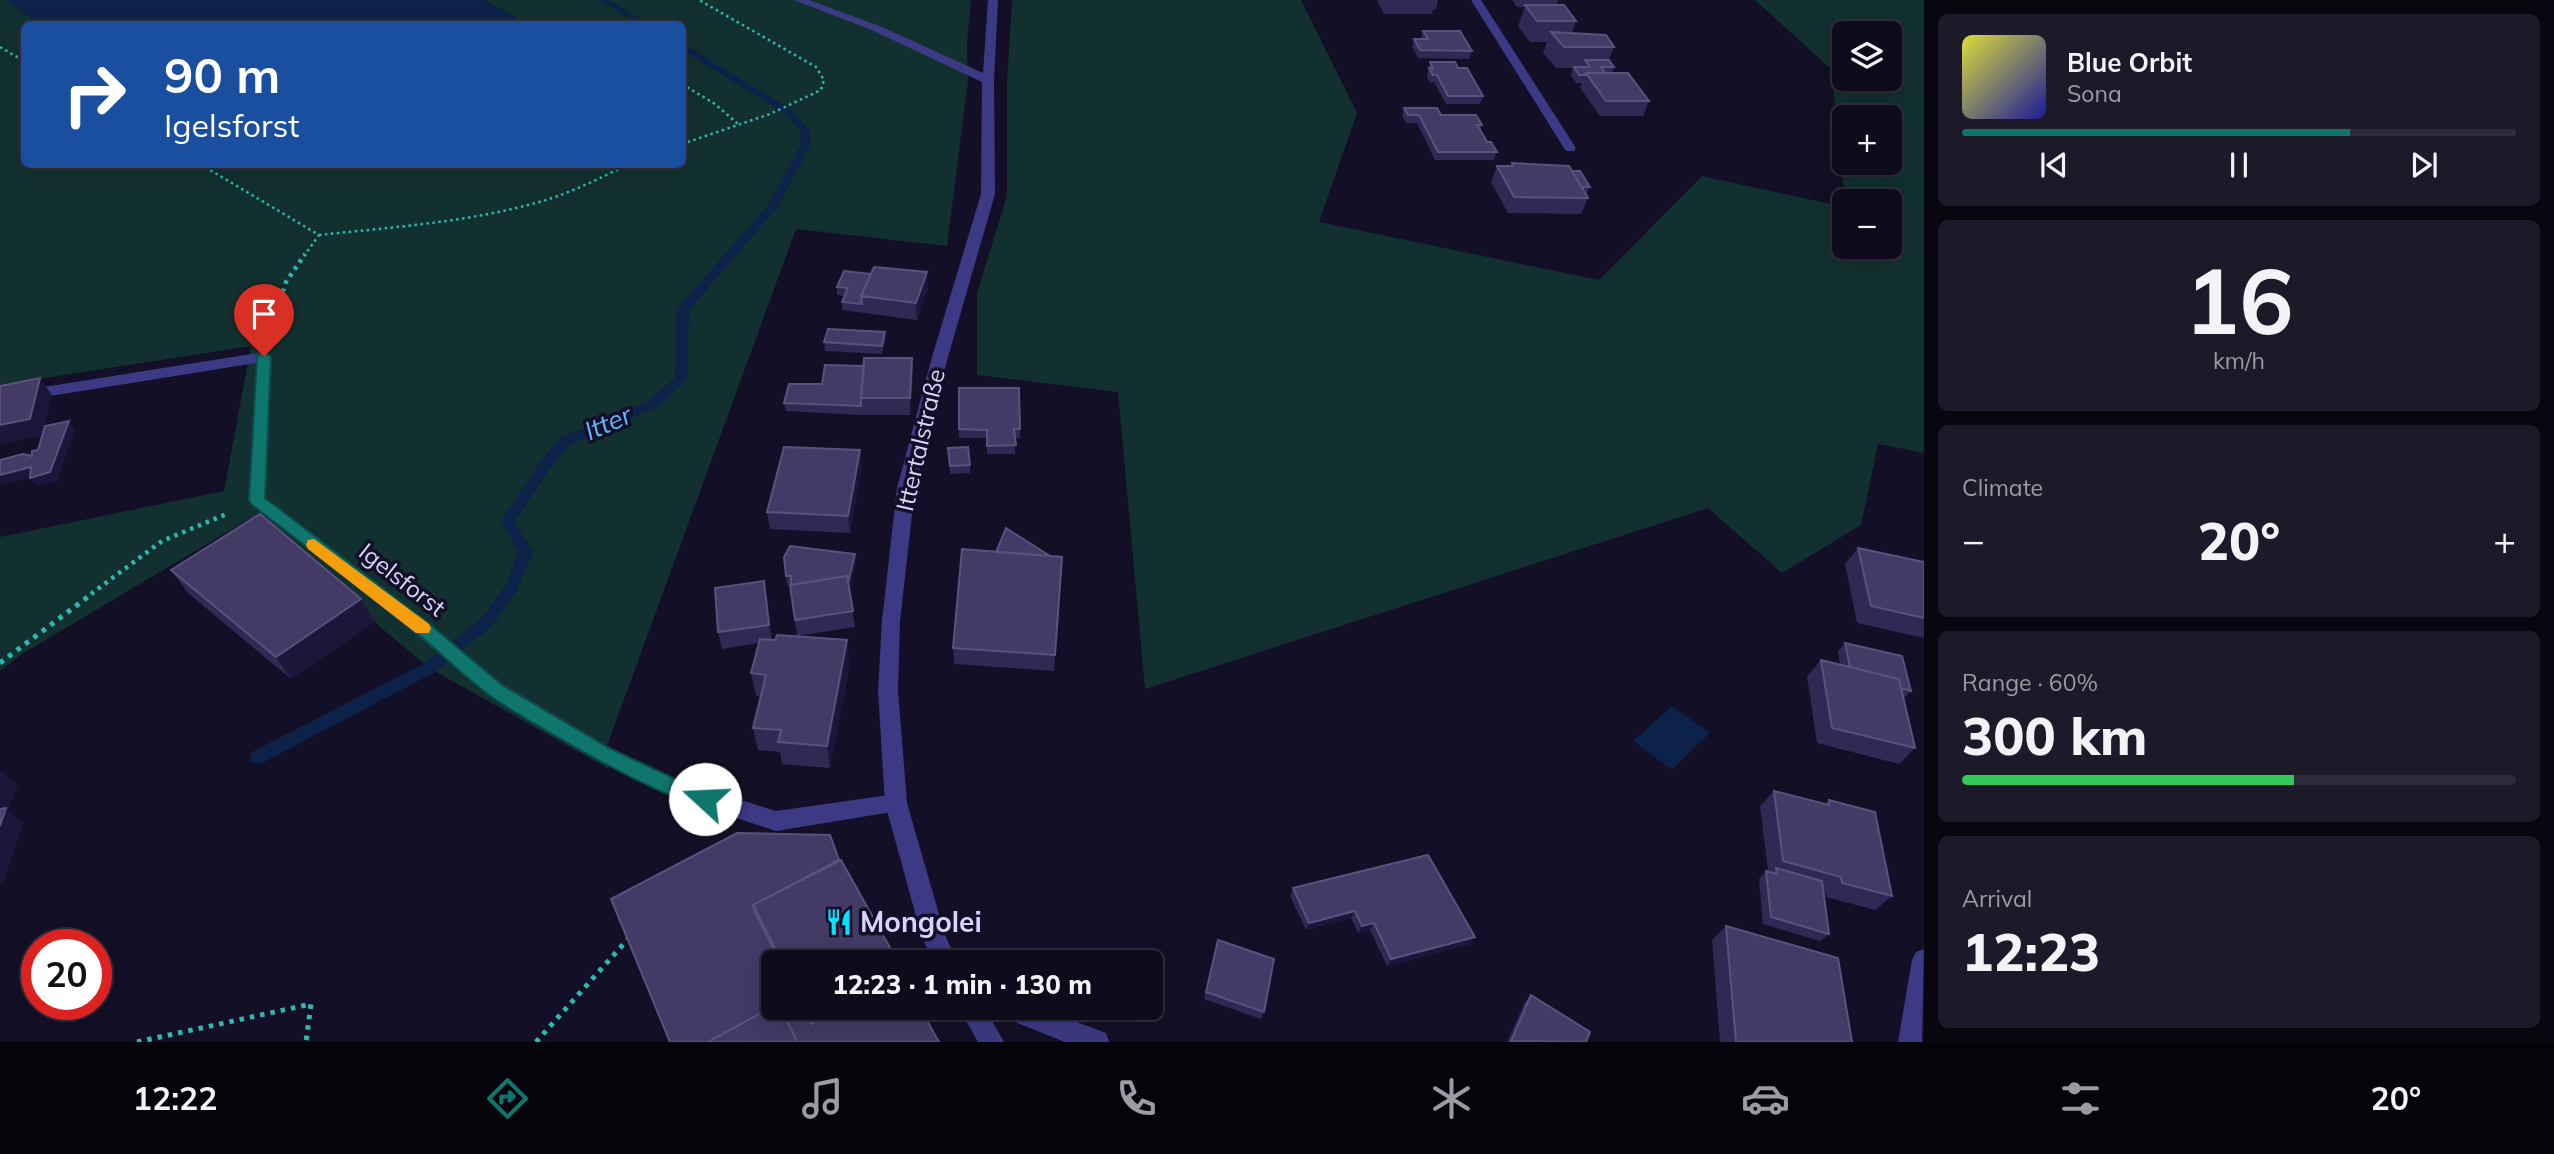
<!DOCTYPE html>
<meta charset="utf-8">
<style>
:root{--surface:#0e0b1c;--page:#1c1929;--text:#f1f3f6;--muted:#9b9ba3;--line:#2e2b3b;--accent:#0f766e}
body{margin:0;font-family:Mulish,sans-serif;background:var(--page);color:var(--text);height:100vh;display:flex;flex-direction:column;font-size:26px;white-space:nowrap}
*{box-sizing:border-box;margin:0}
p{font-size:23px;color:var(--muted)}
.icon{flex:none;width:38px;height:38px;fill:none;stroke:currentColor;stroke-width:2;stroke-linecap:round;stroke-linejoin:round}
.map{position:relative;flex:1;overflow:hidden}
.side{display:flex;flex-direction:column;gap:14px;padding:14px;background:#08060f;width:630px}
.side>*{flex:none}
.hud{position:absolute;left:21px;top:21px;width:665px;height:147px;border-radius:10px;box-shadow:0 7px 28px #0002,0 0 0 2px var(--line);background:#1a4fa0;color:#fff;overflow:hidden}
.controls{position:absolute;left:1832px;top:21px;display:grid;gap:14px}
.controls a{display:grid;place-items:center;width:70px;height:70px;border-radius:10px;background:var(--surface);box-shadow:0 7px 28px #0002,0 0 0 2px var(--line);font-size:35px}
.speed{position:absolute;left:21px;top:929px;display:flex;gap:14px;font-size:35px;font-weight:700;text-align:center}
.speed>*{display:grid;place-content:center;width:91px;height:91px;border-radius:50%;background:var(--surface);box-shadow:0 7px 28px #0002,0 0 0 2px var(--line);line-height:1}
.speed .limit{border:10px solid #d22;background:#fff;color:#111}
.pin{position:absolute;display:grid;place-items:center;width:60px;height:60px;color:#fff;margin:-72px -30px;border-radius:50% 50% 50% 0;rotate:-45deg;box-shadow:0 0 7px #0007}
.pin .icon{rotate:45deg}
.me{position:absolute;width:77px;margin:-38px;rotate:290deg;stroke-linejoin:round;filter:drop-shadow(0 0 5px #0008)}
.turn{display:flex;align-items:center;gap:24px;height:147px;padding:0 28px;font-size:32px}
.turn .icon{width:91px;height:91px;stroke-width:2.5}
.turn b{display:block;font-size:49px;line-height:60px}
.big{font-size:52px;font-weight:800;line-height:1.1}
.side .card{flex:1;display:flex;flex-direction:column;justify-content:center;gap:10px;min-width:0;padding:0 24px;border-radius:10px;background:var(--page)}
.side .dial{align-items:center;gap:0}
.dial b{font-size:91px;line-height:1}
.song{display:flex;align-items:center;gap:21px}
.cover{width:84px;height:84px;border-radius:10px;background:linear-gradient(135deg,hsl(60 70% 55%),hsl(240 70% 35%))}
.played{height:7px;border-radius:4px;background:linear-gradient(90deg,var(--accent) 70%,var(--line) 70%)}
.keys{display:flex;justify-content:space-around;direction:ltr}
.heat{display:flex;justify-content:space-between;align-items:center;font-size:38px;direction:ltr}
.charge{height:10px;border-radius:5px;background:linear-gradient(90deg,#34c759 60%,var(--line) 0)}
.trip{position:absolute;left:761px;top:950px;width:402px;height:70px;border-radius:10px;background:var(--surface);box-shadow:0 7px 28px #0002,0 0 0 2px var(--line);font-weight:800;line-height:70px;text-align:center}
.menu{display:flex;height:112px;justify-content:space-around;align-items:center;background:#06040b;color:var(--muted)}
.menu .icon{width:49px;height:49px}
.menu .selected{color:var(--accent)}
.menu b{font-size:32px;color:var(--text)}
main{display:flex;flex:1;min-height:0}
.map>svg:first-child{display:block}
.green{fill:#12302f;fill-rule:evenodd}
.water{fill:#0c2248}
.lines{fill:none;stroke-linecap:round;stroke-linejoin:round}
.stream{fill:#0c2248;fill-rule:evenodd}
.path-far2{stroke:#2fb8b0;stroke-width:2.5;stroke-dasharray:2.5 3.5;stroke-linecap:butt}
.path-far1{stroke:#2fb8b0;stroke-width:4.5;stroke-dasharray:3.5 5;stroke-linecap:butt}
.path{stroke:#2fb8b0;stroke-width:5;stroke-dasharray:4.5 6;stroke-linecap:butt}
.lane{fill:#3d3a85;fill-rule:evenodd}
.street{fill:#3d3a85;fill-rule:evenodd}
.wall{fill:#312854}
.shaded-wall{fill:#1d163a}
.building{fill:#433a66;stroke:#5a527e;stroke-width:2}
.route{fill:#0f766e;stroke:#0a4d48;stroke-width:2}
.slow{fill:#f59e0b}
.labels{text-anchor:middle;stroke-width:7;stroke-linejoin:round;paint-order:stroke}
.street-label{font-size:24px;fill:#d9d4ff;stroke:#130f26}
.water-label{font-size:26px;font-style:italic;fill:#62b6ff;stroke:#130f26}
.near-poi-label{font-size:28px;font-weight:bold;fill:#d9d4ff;stroke:#130f26;text-anchor:start}
</style>
<main>
<div class="map">
<svg width="1924" height="1042" viewBox="0 0 1924 1042">
<rect width="100%" height="100%" fill="#130f26"/>
<path class="green" d="M0 0H5L41 24H24V164H682V24H527L483 0H971L967 44 968 81 947 246 796 229 604 754 609 769 429 668 251 518 22 654 0 671V537L224 491 251 346 0 385Z
M1012 0H1301L1357 113 1319 222 1599 280 1702 176 1844 207V247H1890V201H1845L1831 69 1755 0H1924V453L1878 444 1861 525 1782 573 1708 508 1145 689 1118 392 977 375V293L1007 196V83ZM1890 33V79H1844V33ZM1890 117V163H1844V117Z"/>
<path class="water" d="M5 0H483L527 24H41Z
M1672 706 1710 733 1672 770 1633 741Z"/>
<g class="lines">
<path class="stream" d="M598 0H608L650 24H640Z
M682 43 792 110 810 131 811 144 777 208 689 310 687 379 658 407 570 444 551 467 515 521 533 552 517 590 492 626 435 672 264 762 258 764 252 762 250 757 252 752 423 664 482 618 506 584 519 552 501 521 541 461 560 438 648 401 675 378 677 309 768 205 801 144 800 131 786 114 682 50Z"/>
<path class="path-far2" d="M0 47 24 61
M682 84 715 104 738 124
M682 144 770 114 821 90 824 80 816 67 699 0
M200 164 319 235 304 256
M319 235C394 227 473 222 546 200 575 191 602 177 629 164"/>
<path class="path-far1" d="M269 332 286 282 305 254
M91 594 162 541 229 513"/>
<path class="path" d="M0 663 93 593
M137 1042 311 1004 306 1042
M536 1042 628 939"/>
<path class="lane" d="M264 352 272 357 266 498 426 621 503 684 611 748 686 783 776 811 896 794 904 796 907 803 904 810 776 831 674 798 597 760 489 696 412 631 251 504 248 500 256 363 0 404V394Z"/>
<path class="street" d="M794 0H809L882 27 983 73 988 0H998L994 80 995 194 948 357 915 488 900 621 898 690 907 803 945 935 957 962H934L922 938 885 803 878 690 882 621 897 488 932 357 981 194 982 82 874 31Z
M1471 0H1481L1576 148 1574 151H1566L1564 148Z
M1924 949 1922 1042H1898L1912 960 1916 952Z
M959 1008H985L1004 1042H978Z
M996 1008H1040L1106 1033 1109 1042H1065L1000 1016Z"/>
</g>
<path class="wall" d="M1377 0H1438L1436 9H1433L1432 14H1384Z
M1512 0H1558L1557 5 1576 21 1572 33 1614 47 1609 60 1614 67 1612 73 1649 101 1643 116H1600L1580 88 1582 83H1576L1571 75 1573 68H1556L1543 53 1547 42H1530L1518 26 1525 7H1517Z
M1423 31 1472 51 1469 59 1418 58 1412 47 1414 39H1421Z
M1430 62 1458 68 1483 96 1480 104H1446L1434 82 1430 83 1427 76Z
M1404 108 1441 115 1482 125 1480 130 1487 142 1497 152 1494 160H1435L1417 123H1406L1402 116Z
M1512 163 1572 171 1590 187 1586 194 1588 198 1581 214 1508 213 1491 182 1497 166H1511Z
M837 287 928 289 917 320 842 310V302L844 296 837 295Z
M886 341 882 354 825 351 824 342Z
M912 358 913 375 910 415H862L786 411 784 403 822 384 864 366Z
M959 388 1020 429V438H1015V454H987V438H959Z
M948 448 970 465V473L950 474Z
M862 467 850 533 770 529 767 512Z
M1858 548 1924 562V638L1857 623 1845 564Z
M855 554 856 562 849 590 855 627 797 636 790 585 791 584 787 585 786 576Z
M1050 556 1062 557 1054 671 954 664 953 648Z
M171 570 374 622 291 679 188 593Z
M767 597 772 640 850 663 830 768 782 764 780 752 758 750 753 728 761 696H756L751 673 759 643 722 649 718 632Z
M1845 643 1911 691 1904 698 1915 748 1899 764 1817 743 1807 676 1821 660 1840 665 1838 651Z
M1774 791 1825 804 1829 800 1892 896 1875 910 1826 897 1825 891H1824L1829 934 1820 941 1763 924 1759 879 1766 871 1768 872 1760 806Z
M737 833 839 860 898 962H774V1008H920L670 1042Z
M1293 888 1470 944 1387 966 1370 930 1358 933 1351 918 1306 930 1290 896Z
M1726 926 1852 1042H1720L1712 940Z
M1218 940 1264 1012 1261 1019 1204 999Z
M1531 995 1586 1042H1507L1525 1002Z"/>
<path class="shaded-wall" d="M927 272 928 289 917 320 916 303Z
M885 332 886 341 882 354V346Z
M912 358 913 375 910 415V398Z
M40 378 52 395 42 436 0 445V425Z
M69 421 75 430 57 481 37 486 30 478 0 485V475L31 467Z
M860 450 862 467 850 533 848 516Z
M855 554 856 562 849 592 848 584Z
M764 581 767 597 772 641 769 625Z
M361 599 374 622 291 679 276 657Z
M847 640 850 663 830 768 827 746Z
M1 770 18 786 8 810 23 823 4 882 0 883V773Z
M1355 911 1351 918 1306 930 1309 923Z
M1374 923 1370 930 1358 933 1362 926Z
M1475 937 1470 944 1387 966 1391 959Z
M828 1008H853L812 1031 809 1018Z"/>
<path class="building" d="M1525 5H1564L1576 21H1537Z
M1423 31H1460L1472 51 1420 50 1414 39H1428Z
M1551 32 1606 35 1614 47H1564Z
M1585 60H1609L1614 67H1601L1605 73H1586V75H1579L1574 67H1590Z
M1430 62H1455L1458 68H1467L1483 96H1448L1437 75H1433L1429 68H1433Z
M1586 73H1628L1649 101H1606Z
M1404 108H1437L1441 115H1476L1482 125H1477L1482 133 1487 142H1491L1497 152H1438L1419 115H1408Z
M1512 163 1569 166 1588 198 1514 197 1497 166H1513Z
M1572 171H1580L1590 187H1581Z
M874 267 927 272 916 303 861 296Z
M844 271 871 274 861 296 862 304 842 302 848 288 837 287Z
M828 329 885 332 882 346 824 342Z
M864 358H912L910 398H861Z
M825 365 864 366 861 398V406L784 403 789 384H822Z
M40 378 30 419 0 425V386Z
M959 388H1019L1020 429H1014L1016 445 987 446V430L959 429Z
M69 421 50 472 30 478 31 467 0 475V460L23 454 32 456V451L38 450 45 426Z
M784 447 860 450 848 516 767 512Z
M968 447 970 465 950 466 948 448Z
M260 514 361 599 276 657 171 570Z
M1006 528 1050 556 996 552Z
M790 546 855 554 848 583 847 576 791 585V576H786L784 557Z
M1858 548 1924 562V618L1871 606Z
M962 549 1062 557 1055 655 953 648Z
M847 576 853 611 795 620 790 585Z
M764 581 769 625 718 632 715 588Z
M777 635 847 640 827 746 778 742 781 730 753 728 766 675 751 673 760 639 775 640Z
M1845 643 1902 656 1911 691 1901 688 1899 679 1850 667Z
M1821 660 1899 679 1915 748 1832 728Z
M1774 791 1829 805V800L1875 812 1892 896 1842 883 1841 877 1783 861Z
M6 808 0 826V809Z
M737 833 830 835 839 860 753 905 755 912 780 962H774V1006L708 1042H670L611 899Z
M1428 855 1475 937 1391 959 1374 923 1362 926 1355 911 1309 923 1293 888Z
M841 860 898 962H782L753 905Z
M1776 868 1822 881 1829 934 1771 917 1766 871 1777 874Z
M1726 926 1838 958 1852 1042H1736Z
M1218 940 1274 959 1264 1012 1206 992Z
M1531 995 1590 1032 1586 1042 1511 1041Z
M774 1006V1008H781L797 1042H708Z
M781 1008H803L811 1024 840 1008H920L939 1042H797Z
M804 1008H828L809 1018Z"/>
<path class="route" d="M264 352 271 356 265 498 426 621 502 685 611 749 686 784 712 792 715 799 712 805C685 815 518 716 489 695 462 675 438 650 412 629 359 587 305 546 251 504L249 500 257 356Z"/>
<path class="slow" d="M314 539 429 624 431 628 429 633H416L308 549 306 545 308 540Z"/>
<defs>
<symbol id="restaurant-bare" viewBox="-9 -9 18 18"><path d="M-5-6h1v4h1v-4h1v4h1v-4h1v5L-1.5 .5V6h-2V.5L-5-1ZM5-6V6H3V1.5H1.5Q1.5-4 5-6Z" fill="#00e5ff" stroke="#130f26" stroke-width="2.5" paint-order="stroke"/></symbol>
</defs>
<g fill-rule="evenodd">
<use href="#restaurant-bare" x="820" y="903" width="38" height="38"/>
</g>
<g class="labels">
<g class="street-label">
<text transform="translate(921 440) rotate(-77)" y="8">Ittertalstraße</text>
<text transform="translate(402 580) rotate(38)" y="8">Igelsforst</text>
</g>
<g class="water-label">
<text transform="translate(608 423) rotate(-23)" y="9">Itter</text>
</g>
<g class="near-poi-label">
<text x="860" y="932">Mongolei</text>
</g>
</g>
</svg>
<div class="controls">
<a><svg class="icon" aria-label="layers" viewBox="0 0 24 24"><path d="M12 4l9 5-9 5-9-5zM3 14l9 5 9-5"/></svg></a>
<a>+</a>
<a>−</a>
</div>
<div class="speed"><div class="limit">20</div></div>
<div class="pin" style="left:264px;top:356px;background:#d93025"><svg class="icon" aria-label="arrive" viewBox="0 0 24 24"><path d="M6 21V4h12l-3 4 3 4H6"/></svg></div>
<svg class="me" style="left:705px;top:799px" viewBox="-20 -20 40 40"><circle r="19" fill="#fff"/><path d="M0-13L10 11 0 6-10 11z" fill="#0f766e"/></svg>
<div class="trip">12:23 · 1 min · 130 m</div>
<div class="hud">
<div class="turn"><svg class="icon" aria-label="right" viewBox="0 0 24 24"><path d="M7 20v-9h11M14 6l5 5-5 5"/></svg><div><b>90 m</b>Igelsforst</div></div>
</div>
</div>
<section class="side">
<div class="card">
<div class="song"><i class="cover"></i><div><b>Blue Orbit</b><p>Sona</p></div></div>
<div class="played"></div>
<div class="keys"><svg class="icon" aria-label="previous" viewBox="0 0 24 24"><path d="M18 5L8 12l10 7zM5 5v14"/></svg><svg class="icon" aria-label="pause" viewBox="0 0 24 24"><path d="M8 5v14M16 5v14"/></svg><svg class="icon" aria-label="next" viewBox="0 0 24 24"><path d="M6 5l10 7-10 7zM19 5v14"/></svg></div>
</div>
<div class="card dial"><b>16</b><p>km/h</p></div>
<div class="card"><p>Climate</p>
<div class="heat"><a>−</a><b class="big">20°</b><a>+</a></div>
</div>
<div class="card"><p>Range · 60%</p><b class="big">300 km</b><div class="charge"></div></div>
<div class="card"><p>Arrival</p><b class="big">12:23</b></div>
</section>
</main>
<nav class="menu">
<b>12:22</b>
<svg class="icon selected" aria-label="directions" viewBox="0 0 24 24"><path d="M12 3l9 9-9 9-9-9zM9 14v-3h6M13 9l2 2-2 2"/></svg>
<svg class="icon" aria-label="music" viewBox="0 0 24 24"><path d="M9 18V5l10-2v13"/><circle cx="6" cy="18" r="3"/><circle cx="16" cy="16" r="3"/></svg>
<svg class="icon" aria-label="phone" viewBox="0 0 24 24"><path d="M5 4h4l2 5-3 2q2 4 5 5l2-3 5 2v4C11 20 4 13 5 4z"/></svg>
<svg class="icon" aria-label="climate" viewBox="0 0 24 24"><path d="M12 3v18M4 7l16 10M4 17L20 7"/></svg>
<svg class="icon" aria-label="car" viewBox="0 0 24 24"><path d="M5 17H2v-5l4-1 3-4h7l3 4 3 1v5h-3M9 17h6M6 11h13"/><circle cx="7" cy="17" r="2"/><circle cx="17" cy="17" r="2"/></svg>
<svg class="icon" aria-label="filters" viewBox="0 0 24 24"><path d="M4 7h16M4 17h16"/><circle cx="9" cy="7" r="2"/><circle cx="15" cy="17" r="2"/></svg>
<b>20°</b>
</nav>
